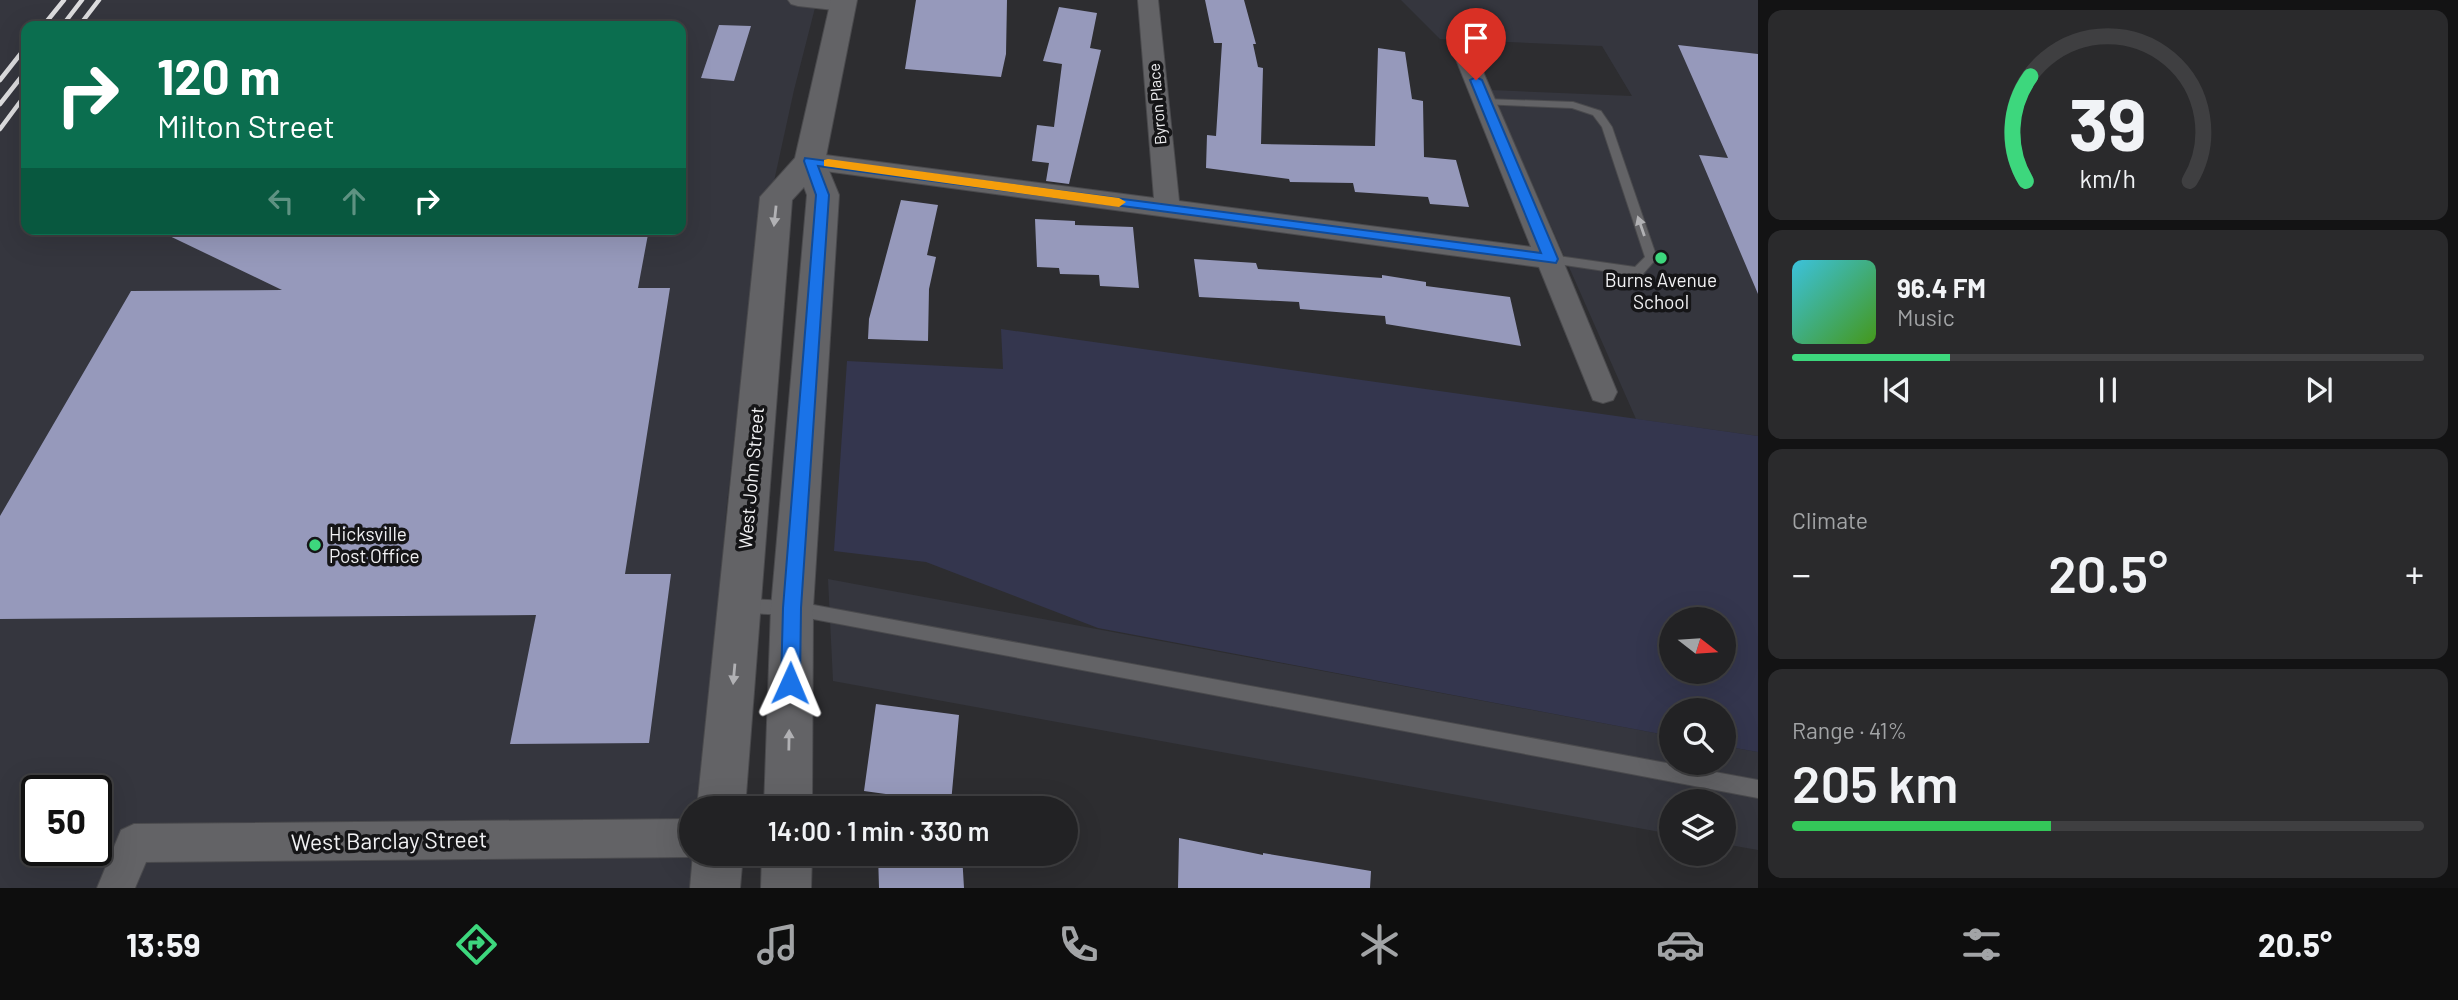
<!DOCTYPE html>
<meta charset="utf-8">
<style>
:root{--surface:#222224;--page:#2a2a2c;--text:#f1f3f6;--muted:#a2a4a6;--line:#3f3f41;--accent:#3dd77d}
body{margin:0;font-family:Barlow,sans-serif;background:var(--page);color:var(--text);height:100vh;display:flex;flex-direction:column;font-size:26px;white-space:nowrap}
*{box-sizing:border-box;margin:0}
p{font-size:23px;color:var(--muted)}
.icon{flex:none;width:38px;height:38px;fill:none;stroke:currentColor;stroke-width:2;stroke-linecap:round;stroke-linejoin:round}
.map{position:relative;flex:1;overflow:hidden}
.details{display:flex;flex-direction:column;gap:10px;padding:10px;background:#131314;width:700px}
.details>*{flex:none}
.hud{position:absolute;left:21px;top:21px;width:665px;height:214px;border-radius:14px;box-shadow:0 7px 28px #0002,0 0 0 2px var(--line);background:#0b6e4f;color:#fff;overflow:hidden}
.needle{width:46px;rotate:107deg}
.fabs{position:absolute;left:1659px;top:607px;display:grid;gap:14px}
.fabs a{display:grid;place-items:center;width:77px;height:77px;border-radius:50%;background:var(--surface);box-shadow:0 7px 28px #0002,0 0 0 2px var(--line);font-size:35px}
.speed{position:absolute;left:21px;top:775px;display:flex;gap:14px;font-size:35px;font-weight:700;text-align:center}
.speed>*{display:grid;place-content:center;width:91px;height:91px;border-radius:50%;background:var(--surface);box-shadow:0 7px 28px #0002,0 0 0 2px var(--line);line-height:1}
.speed .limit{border:4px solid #111;border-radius:10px;background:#fff;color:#111}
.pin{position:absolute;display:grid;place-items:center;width:60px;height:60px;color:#fff;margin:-72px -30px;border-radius:50% 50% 50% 0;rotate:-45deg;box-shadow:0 0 7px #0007}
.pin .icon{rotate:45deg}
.me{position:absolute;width:77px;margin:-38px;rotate:1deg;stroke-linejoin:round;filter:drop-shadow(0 0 5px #0008)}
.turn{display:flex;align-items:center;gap:24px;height:147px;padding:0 21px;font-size:32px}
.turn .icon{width:91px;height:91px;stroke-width:2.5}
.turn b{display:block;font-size:49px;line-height:60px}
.lanes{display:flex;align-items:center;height:66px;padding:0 21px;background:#0003;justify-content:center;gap:35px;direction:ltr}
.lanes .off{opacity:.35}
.big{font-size:52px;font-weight:600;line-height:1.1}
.details .widget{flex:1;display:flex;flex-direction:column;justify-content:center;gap:10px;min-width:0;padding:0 24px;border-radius:14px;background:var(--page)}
.details .dial{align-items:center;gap:0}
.dial svg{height:182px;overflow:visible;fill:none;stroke:var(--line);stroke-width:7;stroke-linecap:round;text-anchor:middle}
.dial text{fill:var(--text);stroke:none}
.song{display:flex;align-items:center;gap:21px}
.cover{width:84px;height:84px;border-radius:10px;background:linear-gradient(135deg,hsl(190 70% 55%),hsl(100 70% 35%))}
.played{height:7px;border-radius:4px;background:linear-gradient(90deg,var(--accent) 25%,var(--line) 25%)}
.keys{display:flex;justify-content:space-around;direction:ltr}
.heat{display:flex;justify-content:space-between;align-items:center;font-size:38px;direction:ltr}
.charge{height:10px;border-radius:5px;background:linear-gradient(90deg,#34c759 41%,var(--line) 0)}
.trip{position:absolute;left:679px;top:796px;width:399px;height:70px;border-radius:35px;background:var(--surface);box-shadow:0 7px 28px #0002,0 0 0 2px var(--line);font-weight:600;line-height:70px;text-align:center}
.tabs{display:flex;height:112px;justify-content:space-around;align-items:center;background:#0e0e0e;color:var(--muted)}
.tabs .icon{width:49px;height:49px}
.tabs .active{color:var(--accent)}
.tabs b{font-size:32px;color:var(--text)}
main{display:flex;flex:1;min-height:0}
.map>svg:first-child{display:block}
.built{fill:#35363e;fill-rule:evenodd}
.green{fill:#34364e;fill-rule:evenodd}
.building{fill:#9699bb}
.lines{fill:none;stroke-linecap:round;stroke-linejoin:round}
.lane-casing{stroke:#4a4a4d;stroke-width:2}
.street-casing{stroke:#4a4a4d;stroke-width:2}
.secondary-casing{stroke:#4a4a4d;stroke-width:2}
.lane{fill:#636366;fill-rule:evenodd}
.street{fill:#636366;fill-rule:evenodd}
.secondary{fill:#636366;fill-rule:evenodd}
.rail{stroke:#dcdcde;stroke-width:4.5}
.oneway{fill:#b1b1b4}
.route{fill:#1a73e8;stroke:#114b97;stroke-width:2}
.slow{fill:#f59e0b}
.poi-dot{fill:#3dd77d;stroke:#151517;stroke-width:2.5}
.labels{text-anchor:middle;stroke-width:7;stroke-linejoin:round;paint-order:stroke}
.far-street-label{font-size:16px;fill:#f1f1f3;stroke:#151517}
.poi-label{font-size:19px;fill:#f1f1f3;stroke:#151517}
.street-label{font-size:19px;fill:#f1f1f3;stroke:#151517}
.near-street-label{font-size:23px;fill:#f1f1f3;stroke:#151517}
</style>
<main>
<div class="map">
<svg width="1758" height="888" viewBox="0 0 1758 888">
<rect width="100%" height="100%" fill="#2d2d30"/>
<path class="built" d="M0 0H817L794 90 752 282 726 513 704 808H691V854H700L698 888H0ZM26 26H681V229H26ZM37 791H96V850H37Z
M1401 0H1758V436L1636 419 1491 90 1632 96 1602 46 1440 39Z
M828 579 1671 736V763H1724V746L1758 752V850L1724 844V802H1671V834L833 681Z"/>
<path class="green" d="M1001 329 1758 436V752L1724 746V710H1671V736L1098 628 926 562 834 551 847 361 1003 369ZM1671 620H1724V672H1671Z"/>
<path class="building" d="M916 0H1007L1006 54 1001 77 905 69Z
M1205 0H1244L1256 44H1253L1258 67 1263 68 1261 144 1375 146 1378 48 1405 52 1412 99 1423 101 1424 157 1456 160 1469 207 1430 204 1428 197 1355 192 1353 183 1290 182 1289 179 1206 168 1207 135 1216 136 1222 43H1214Z
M1059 7 1097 13 1090 48 1101 50 1069 184 1046 181 1049 163 1032 161 1037 125 1054 127 1062 64 1043 61Z
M719 25 751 26 734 81 701 78Z
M1678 45 1758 54V294L1699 155 1728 158Z
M901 200 938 205 927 255 936 257 929 289 928 341 868 339 869 319Z
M1035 219 1075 221V225L1133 227 1139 288 1100 286 1099 275 1060 274 1059 268 1037 267Z
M155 229H649L638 288H670L625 574H671L649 743 510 744 536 615 0 619V516L131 291 282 290Z
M1194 259 1256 263 1258 269 1382 278V275L1426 282V286L1510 297 1521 346 1386 324 1385 316 1300 309 1299 302 1199 297Z
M876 704 959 715 951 803 864 791Z
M1179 838 1263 855V853L1371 871 1370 888H1178Z
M878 854H962L964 888H879Z"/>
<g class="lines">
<defs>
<path id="lane" d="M1485 99 1573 102 1601 111 1612 127 1657 258 1642 275 1638 276 1551 263 1545 259 1551 255 1635 267 1645 257 1602 127 1593 115 1572 108 1481 104 1480 102Z
M744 599 792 601 1758 780V798L792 615 744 613 738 611 736 606 738 601Z"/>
<path id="street" d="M788 0H848L853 5 850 9 843 11 798 6 791 4Z
M1138 0H1158L1179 201 1531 247 1449 42 1452 37H1468L1564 259 1563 261 1617 392 1613 400 1603 403 1593 400 1539 267 810 169 802 167 798 161 802 155 810 153 1154 198Z
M691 819V854H698L691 857 146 862 135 888H97L121 830 134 824Z"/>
<path id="secondary" d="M831 0H857L825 161 839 195 813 608 812 808H764L771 608 807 195 804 187 792 200 745 808H697L760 197 795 158Z
M693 854H743L740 888H690Z
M762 854H812L811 888H761Z"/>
</defs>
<use href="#lane" class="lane-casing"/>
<use href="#street" class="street-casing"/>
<use href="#secondary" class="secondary-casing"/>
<use href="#lane" class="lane"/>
<use href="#street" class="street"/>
<use href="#secondary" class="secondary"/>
<path class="rail" d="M43 26 64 0
M62 26 82 0
M79 26 99 0
M0 80 26 47
M0 104 26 71
M0 129 26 94"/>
</g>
<defs><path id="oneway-solid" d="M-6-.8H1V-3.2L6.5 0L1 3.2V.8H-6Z" transform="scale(1.75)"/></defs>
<g class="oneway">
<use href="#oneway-solid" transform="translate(775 216) rotate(96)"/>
<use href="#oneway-solid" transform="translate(1641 226) rotate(-109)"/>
<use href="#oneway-solid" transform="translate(734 674) rotate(95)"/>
<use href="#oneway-solid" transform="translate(789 740) rotate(-89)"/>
</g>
<path class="route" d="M1476 77 1482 80 1558 259 1556 263 818 166 829 195 801 608 800 683 797 690 790 692 784 690 781 683 783 608 816 195 804 161 805 158 1541 253 1470 80Z"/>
<path class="slow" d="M828 159 1119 198 1126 202 1119 207 824 166V160Z"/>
<g class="poi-dot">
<circle cx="1661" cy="258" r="7"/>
<circle cx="315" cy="545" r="7"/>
</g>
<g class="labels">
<g class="far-street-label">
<text transform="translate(1157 104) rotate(-95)" y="6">Byron Place</text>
</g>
<g class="poi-label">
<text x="1661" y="287">Burns Avenue<tspan x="1661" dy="22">School</tspan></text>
<text x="329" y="541" text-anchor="start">Hicksville<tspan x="329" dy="22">Post Office</tspan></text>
</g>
<g class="street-label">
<text transform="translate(751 478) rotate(-85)" y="7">West John Street</text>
</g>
<g class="near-street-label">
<text transform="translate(389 841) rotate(-1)" y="8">West Barclay Street</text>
</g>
</g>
</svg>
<div class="fabs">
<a><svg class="needle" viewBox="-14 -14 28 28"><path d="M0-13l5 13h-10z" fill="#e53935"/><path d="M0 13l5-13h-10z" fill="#a2a4a6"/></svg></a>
<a><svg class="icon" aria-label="search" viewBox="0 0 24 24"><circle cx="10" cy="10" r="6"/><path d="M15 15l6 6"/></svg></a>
<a><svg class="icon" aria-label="layers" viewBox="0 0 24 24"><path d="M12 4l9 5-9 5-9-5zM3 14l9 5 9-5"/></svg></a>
</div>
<div class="speed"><div class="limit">50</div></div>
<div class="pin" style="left:1476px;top:80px;background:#d93025"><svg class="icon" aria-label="arrive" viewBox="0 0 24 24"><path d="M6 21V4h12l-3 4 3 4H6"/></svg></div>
<svg class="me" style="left:790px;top:683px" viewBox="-20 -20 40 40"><path d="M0-17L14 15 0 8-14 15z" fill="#1a73e8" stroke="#fff" stroke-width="4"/></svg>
<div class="trip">14:00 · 1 min · 330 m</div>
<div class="hud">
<div class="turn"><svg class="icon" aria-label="right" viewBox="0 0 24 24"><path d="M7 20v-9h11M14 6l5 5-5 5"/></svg><div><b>120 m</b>Milton Street</div></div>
<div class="lanes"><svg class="icon off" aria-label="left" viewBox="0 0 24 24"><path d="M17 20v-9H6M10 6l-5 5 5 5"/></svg><svg class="icon off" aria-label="ahead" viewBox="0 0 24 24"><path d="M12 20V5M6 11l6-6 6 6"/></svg><svg class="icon" aria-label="right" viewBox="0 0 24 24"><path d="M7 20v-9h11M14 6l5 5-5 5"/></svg></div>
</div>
</div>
<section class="details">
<div class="widget dial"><svg viewBox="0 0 100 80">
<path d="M14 69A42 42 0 1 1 86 69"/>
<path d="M14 69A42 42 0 0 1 16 23" stroke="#3dd77d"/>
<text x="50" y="56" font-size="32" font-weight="700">39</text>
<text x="50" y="72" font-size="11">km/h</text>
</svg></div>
<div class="widget">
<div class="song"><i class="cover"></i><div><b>96.4 FM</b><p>Music</p></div></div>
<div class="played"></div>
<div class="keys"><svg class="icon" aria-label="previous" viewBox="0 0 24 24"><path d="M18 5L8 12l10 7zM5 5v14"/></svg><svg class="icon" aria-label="pause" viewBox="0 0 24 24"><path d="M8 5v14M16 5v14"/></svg><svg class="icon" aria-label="next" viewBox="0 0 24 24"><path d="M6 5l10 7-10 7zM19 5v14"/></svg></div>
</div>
<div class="widget"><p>Climate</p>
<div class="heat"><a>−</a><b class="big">20.5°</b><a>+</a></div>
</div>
<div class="widget"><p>Range · 41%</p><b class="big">205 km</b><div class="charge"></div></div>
</section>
</main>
<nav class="tabs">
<b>13:59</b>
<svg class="icon active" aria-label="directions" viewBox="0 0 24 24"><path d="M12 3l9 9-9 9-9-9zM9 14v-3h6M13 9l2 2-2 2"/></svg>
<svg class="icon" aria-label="music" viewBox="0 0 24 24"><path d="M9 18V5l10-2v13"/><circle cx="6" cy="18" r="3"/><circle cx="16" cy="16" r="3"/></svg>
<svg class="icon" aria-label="phone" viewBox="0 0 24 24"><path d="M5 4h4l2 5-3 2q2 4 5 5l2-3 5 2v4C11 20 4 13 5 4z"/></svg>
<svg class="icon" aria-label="climate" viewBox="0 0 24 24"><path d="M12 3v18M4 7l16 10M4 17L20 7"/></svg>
<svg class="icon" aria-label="car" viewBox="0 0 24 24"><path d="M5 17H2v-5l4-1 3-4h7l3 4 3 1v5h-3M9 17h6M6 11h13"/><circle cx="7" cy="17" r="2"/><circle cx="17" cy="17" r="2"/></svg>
<svg class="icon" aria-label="filters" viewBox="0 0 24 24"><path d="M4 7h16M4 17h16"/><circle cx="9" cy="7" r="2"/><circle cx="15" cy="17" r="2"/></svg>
<b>20.5°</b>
</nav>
